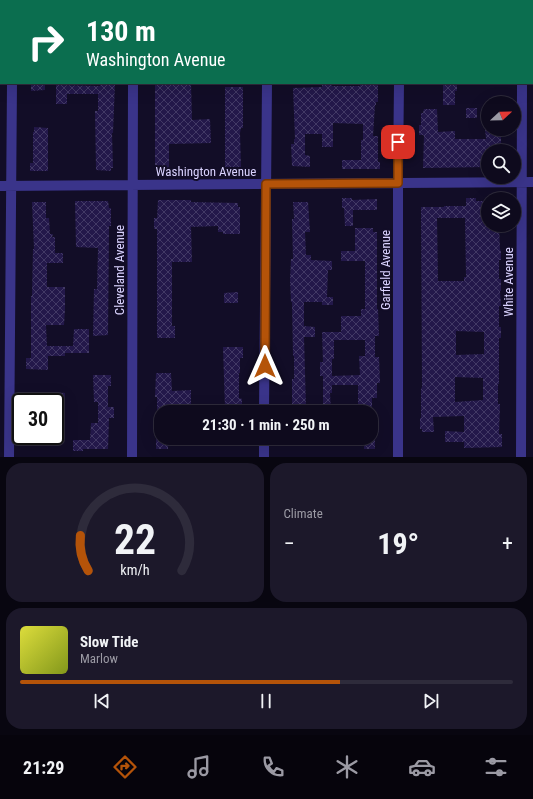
<!DOCTYPE html>
<meta charset="utf-8">
<style>
:root{--surface:#0e0a1d;--page:#1c182a;--text:#f1f3f6;--muted:#9b9aa4;--line:#2e2b3b;--accent:#b45309}
body{margin:0;font-family:"Roboto Condensed",sans-serif;background:var(--page);color:var(--text);height:100vh;display:flex;flex-direction:column;font-size:15px;white-space:nowrap}
*{box-sizing:border-box;margin:0}
p{font-size:13px;color:var(--muted)}
.icon{flex:none;width:22px;height:22px;fill:none;stroke:currentColor;stroke-width:2;stroke-linecap:round;stroke-linejoin:round}
.map{position:relative;height:457px;overflow:hidden}
.panel{display:flex;flex-direction:column;gap:6px;padding:6px;background:#080610;flex:1}
.panel>*{flex:none}
.top-card{position:absolute;left:0px;top:0px;width:533px;height:84px;box-shadow:0 4px 16px #0002,0 0 0 1px var(--line);background:#0b6e4f;color:#fff;overflow:hidden}
.needle{width:26px;rotate:68deg}
.controls{position:absolute;left:481px;top:96px;display:grid;gap:8px}
.controls a{display:grid;place-items:center;width:40px;height:40px;border-radius:50%;background:var(--surface);box-shadow:0 4px 16px #0002,0 0 0 1px var(--line);font-size:20px}
.speed{position:absolute;left:12px;top:393px;display:flex;gap:8px;font-size:20px;font-weight:700;text-align:center}
.speed>*{display:grid;place-content:center;width:52px;height:52px;border-radius:50%;background:var(--surface);box-shadow:0 4px 16px #0002,0 0 0 1px var(--line);line-height:1}
.speed .limit{border:2px solid #111;border-radius:6px;background:#fff;color:#111}
.pin{position:absolute;display:grid;place-items:center;width:34px;height:34px;color:#fff;margin:-17px;border-radius:8px;box-shadow:0 2px 6px #0006}
.me{position:absolute;width:44px;margin:-22px;rotate:0deg;stroke-linejoin:round;filter:drop-shadow(0 0 3px #0008)}
.turn{display:flex;align-items:center;gap:14px;height:84px;padding:0 20px;font-size:18px}
.turn .icon{width:52px;height:52px;stroke-width:2.5}
.turn b{display:block;font-size:28px;line-height:34px}
.big{font-size:30px;font-weight:700;line-height:1.1}
.panel .widget{flex:1;display:flex;flex-direction:column;justify-content:center;gap:6px;min-width:0;padding:0 14px;border-radius:16px;background:var(--page)}
.panel .dial{align-items:center;gap:0}
.dial svg{height:104px;overflow:visible;fill:none;stroke:var(--line);stroke-width:7;stroke-linecap:round;text-anchor:middle}
.dial text{fill:var(--text);stroke:none}
.song{display:flex;align-items:center;gap:12px}
.cover{width:48px;height:48px;border-radius:6px;background:linear-gradient(135deg,hsl(60 70% 55%),hsl(70 70% 35%))}
.played{height:4px;border-radius:2px;background:linear-gradient(90deg,var(--accent) 65%,var(--line) 65%)}
.keys{display:flex;justify-content:space-around;direction:ltr}
.heat{display:flex;justify-content:space-between;align-items:center;font-size:22px;direction:ltr}
.panel .tiles{flex:1;display:grid;gap:6px;grid-template-columns:1fr 1fr}
.widget:last-child{grid-column:span 2}
.trip{position:absolute;left:154px;top:405px;width:224px;height:40px;border-radius:16px;background:var(--surface);box-shadow:0 4px 16px #0002,0 0 0 1px var(--line);font-weight:700;line-height:40px;text-align:center}
.dock{display:flex;height:64px;justify-content:space-around;align-items:center;background:#06040c;color:var(--muted)}
.dock .icon{width:28px;height:28px}
.dock .active{color:var(--accent)}
.dock b{font-size:18px;color:var(--text)}
.map>svg:first-child{display:block}
.building{fill:url(#building-cross-hatch);fill-rule:evenodd}
.lines{fill:none;stroke-linecap:round;stroke-linejoin:round}
.lane{stroke:#3a348a;stroke-width:6}
.street{stroke:#3a348a;stroke-width:10}
.route-casing{stroke:#753606;stroke-width:10}
.route{stroke:#b45309;stroke-width:7}
.labels{text-anchor:middle;stroke-width:4;stroke-linejoin:round;paint-order:stroke}
.street-label{font-size:13px;fill:#dad3ff;stroke:#120d27}
</style>
<div class="map">
<svg width="533" height="457" viewBox="0 0 533 457">
<defs>
<pattern id="building-cross-hatch" width="8" height="8" patternUnits="userSpaceOnUse"><rect width="8" height="8" fill="#23184a"/><path d="M0 0l8 8M0 8l8-8" fill="none" stroke="#423965"/></pattern>
</defs>
<rect width="100%" height="100%" fill="#120d27"/>
<path class="building" d="M31 83H45V90L31 91Z
M100 83H115L113 133H112L113 168H111V171L96 170 95 111H98V94H67V104H56V85L100 86Z
M158 83H191L192 120 210 119 211 143 169 144V171H158V169H155V85H158Z
M360 83H378V102H376V105H375L373 136H378V162H380V169H342V160H361V140H363V124L333 123V147H322V134H305V155L310 156V167L292 166 291 144H294V139H295L293 88 322 87V84H332V86H360Z
M443 83H457V91H455V105H443Z
M225 87H243V128H241L240 133 241 167H225Z
M466 108H477V118H466Z
M424 109H437L438 132 455 131V139H486L485 129H501V151H488V167L423 168 424 136 423 135H419V125H421V113H423Z
M34 127 48 128V171H30V163H33V132H34Z
M342 198H352V200L377 199V210H353V226H345L344 208H342Z
M466 198H476V201H488V225H499L500 249 501 252V260H499V279H501V291H500L501 306H499V327H501V338H499V384H498V404H500L499 434H502V447L464 448V442H445V431L464 432V416L433 417 434 432H422V429H420V418H421V389L422 387 421 207H444V206H466ZM437 218H465L466 277H464V281H438ZM456 331 484 332V354L456 355ZM455 377 483 378V400L455 402Z
M158 200H191V202L238 203V207H240V234H223V232H218V226L191 227 192 262H172V326H175V338H157V229H154V218H157Z
M75 201H108L109 208H111V226H109V229L108 335 93 336 94 289H97L98 248 76 247Z
M32 202H46V218H49L50 234H53L52 237H55V253H63V263H47V287H65V309L64 325H46L47 346H73L74 329H89V353H65V356H48V370L26 369V358H31V296H32L33 249H34Z
M293 202H308L310 232H305L306 255H311V260L332 261V270H328L327 297H333V305H322V302H304V326L315 327V337H304L306 408H292V379H294V356H293L292 302H291L290 280 291 259H293L292 219H294Z
M355 228H373V232H377V309H378L379 336H375V357H379L380 383H377V398H372V412H358V385H332V393H330L331 411H323V376H320V362H323L322 332H341V316H361V309H365V261H341V251H355ZM334 340H365V356H359L360 375 332 376V359H334Z
M238 292V303H224V293Z
M223 347H243V358H240V373H239V398L242 399V406H240L239 410 225 409Z
M156 373H171L172 391 191 390V412H157V397H155Z
M93 375H111V386H108V407H114V418H109L108 449H83V451H73V440H90L91 423H98V402H94Z
M54 392 65 393V403L54 402Z
M371 420H378L379 432H371Z
M55 425H65V435H55Z
M156 438H191V446H168V449H156Z
M364 438H375V449H364Z"/>
<g class="lines">
<path class="lane" d="M462 1V0"/>
<path class="street" d="M12 0V1
M267 0V1
M134 1V0
M401 1V0
M522 1V0
M0 186 533 182
M264 412 267 83
M9 457 12 83
M132 457 133 83
M264 457V438
M398 457V172L399 83
M521 457 522 83"/>
</g>
<g class="lines">
<defs>
<path id="route" d="M265 366 266 184 398 183V142"/>
</defs>
<use href="#route" class="route-casing"/>
<use href="#route" class="route"/>
</g>
<g class="labels">
<g class="street-label">
<text x="206" y="176">Washington Avenue</text>
<text transform="translate(119 270) rotate(-90)" y="5">Cleveland Avenue</text>
<text transform="translate(385 270) rotate(-90)" y="5">Garfield Avenue</text>
<text transform="translate(508 282) rotate(-90)" y="5">White Avenue</text>
</g>
</g>
</svg>
<div class="controls">
<a><svg class="needle" viewBox="-14 -14 28 28"><path d="M0-13l5 13h-10z" fill="#e53935"/><path d="M0 13l5-13h-10z" fill="#9b9aa4"/></svg></a>
<a><svg class="icon" aria-label="search" viewBox="0 0 24 24"><circle cx="10" cy="10" r="6"/><path d="M15 15l6 6"/></svg></a>
<a><svg class="icon" aria-label="layers" viewBox="0 0 24 24"><path d="M12 4l9 5-9 5-9-5zM3 14l9 5 9-5"/></svg></a>
</div>
<div class="speed"><div class="limit">30</div></div>
<div class="pin" style="left:398px;top:142px;background:#d93025"><svg class="icon" aria-label="arrive" viewBox="0 0 24 24"><path d="M6 21V4h12l-3 4 3 4H6"/></svg></div>
<svg class="me" style="left:265px;top:366px" viewBox="-20 -20 40 40"><path d="M0-17L14 15 0 8-14 15z" fill="#b45309" stroke="#fff" stroke-width="4"/></svg>
<div class="trip">21:30 · 1 min · 250 m</div>
<div class="top-card">
<div class="turn"><svg class="icon" aria-label="right" viewBox="0 0 24 24"><path d="M7 20v-9h11M14 6l5 5-5 5"/></svg><div><b>130 m</b>Washington Avenue</div></div>
</div>
</div>
<section class="panel">
<div class="tiles">
<div class="widget dial"><svg viewBox="0 0 100 80">
<path d="M14 69A42 42 0 1 1 86 69"/>
<path d="M14 69A42 42 0 0 1 8 42" stroke="#b45309"/>
<text x="50" y="56" font-size="32" font-weight="700">22</text>
<text x="50" y="72" font-size="11">km/h</text>
</svg></div>
<div class="widget"><p>Climate</p>
<div class="heat"><a>−</a><b class="big">19°</b><a>+</a></div>
</div>
<div class="widget">
<div class="song"><i class="cover"></i><div><b>Slow Tide</b><p>Marlow</p></div></div>
<div class="played"></div>
<div class="keys"><svg class="icon" aria-label="previous" viewBox="0 0 24 24"><path d="M18 5L8 12l10 7zM5 5v14"/></svg><svg class="icon" aria-label="pause" viewBox="0 0 24 24"><path d="M8 5v14M16 5v14"/></svg><svg class="icon" aria-label="next" viewBox="0 0 24 24"><path d="M6 5l10 7-10 7zM19 5v14"/></svg></div>
</div>
</div>
</section>
<nav class="dock">
<b>21:29</b>
<svg class="icon active" aria-label="directions" viewBox="0 0 24 24"><path d="M12 3l9 9-9 9-9-9zM9 14v-3h6M13 9l2 2-2 2"/></svg>
<svg class="icon" aria-label="music" viewBox="0 0 24 24"><path d="M9 18V5l10-2v13"/><circle cx="6" cy="18" r="3"/><circle cx="16" cy="16" r="3"/></svg>
<svg class="icon" aria-label="phone" viewBox="0 0 24 24"><path d="M5 4h4l2 5-3 2q2 4 5 5l2-3 5 2v4C11 20 4 13 5 4z"/></svg>
<svg class="icon" aria-label="climate" viewBox="0 0 24 24"><path d="M12 3v18M4 7l16 10M4 17L20 7"/></svg>
<svg class="icon" aria-label="car" viewBox="0 0 24 24"><path d="M5 17H2v-5l4-1 3-4h7l3 4 3 1v5h-3M9 17h6M6 11h13"/><circle cx="7" cy="17" r="2"/><circle cx="17" cy="17" r="2"/></svg>
<svg class="icon" aria-label="filters" viewBox="0 0 24 24"><path d="M4 7h16M4 17h16"/><circle cx="9" cy="7" r="2"/><circle cx="15" cy="17" r="2"/></svg>
</nav>
